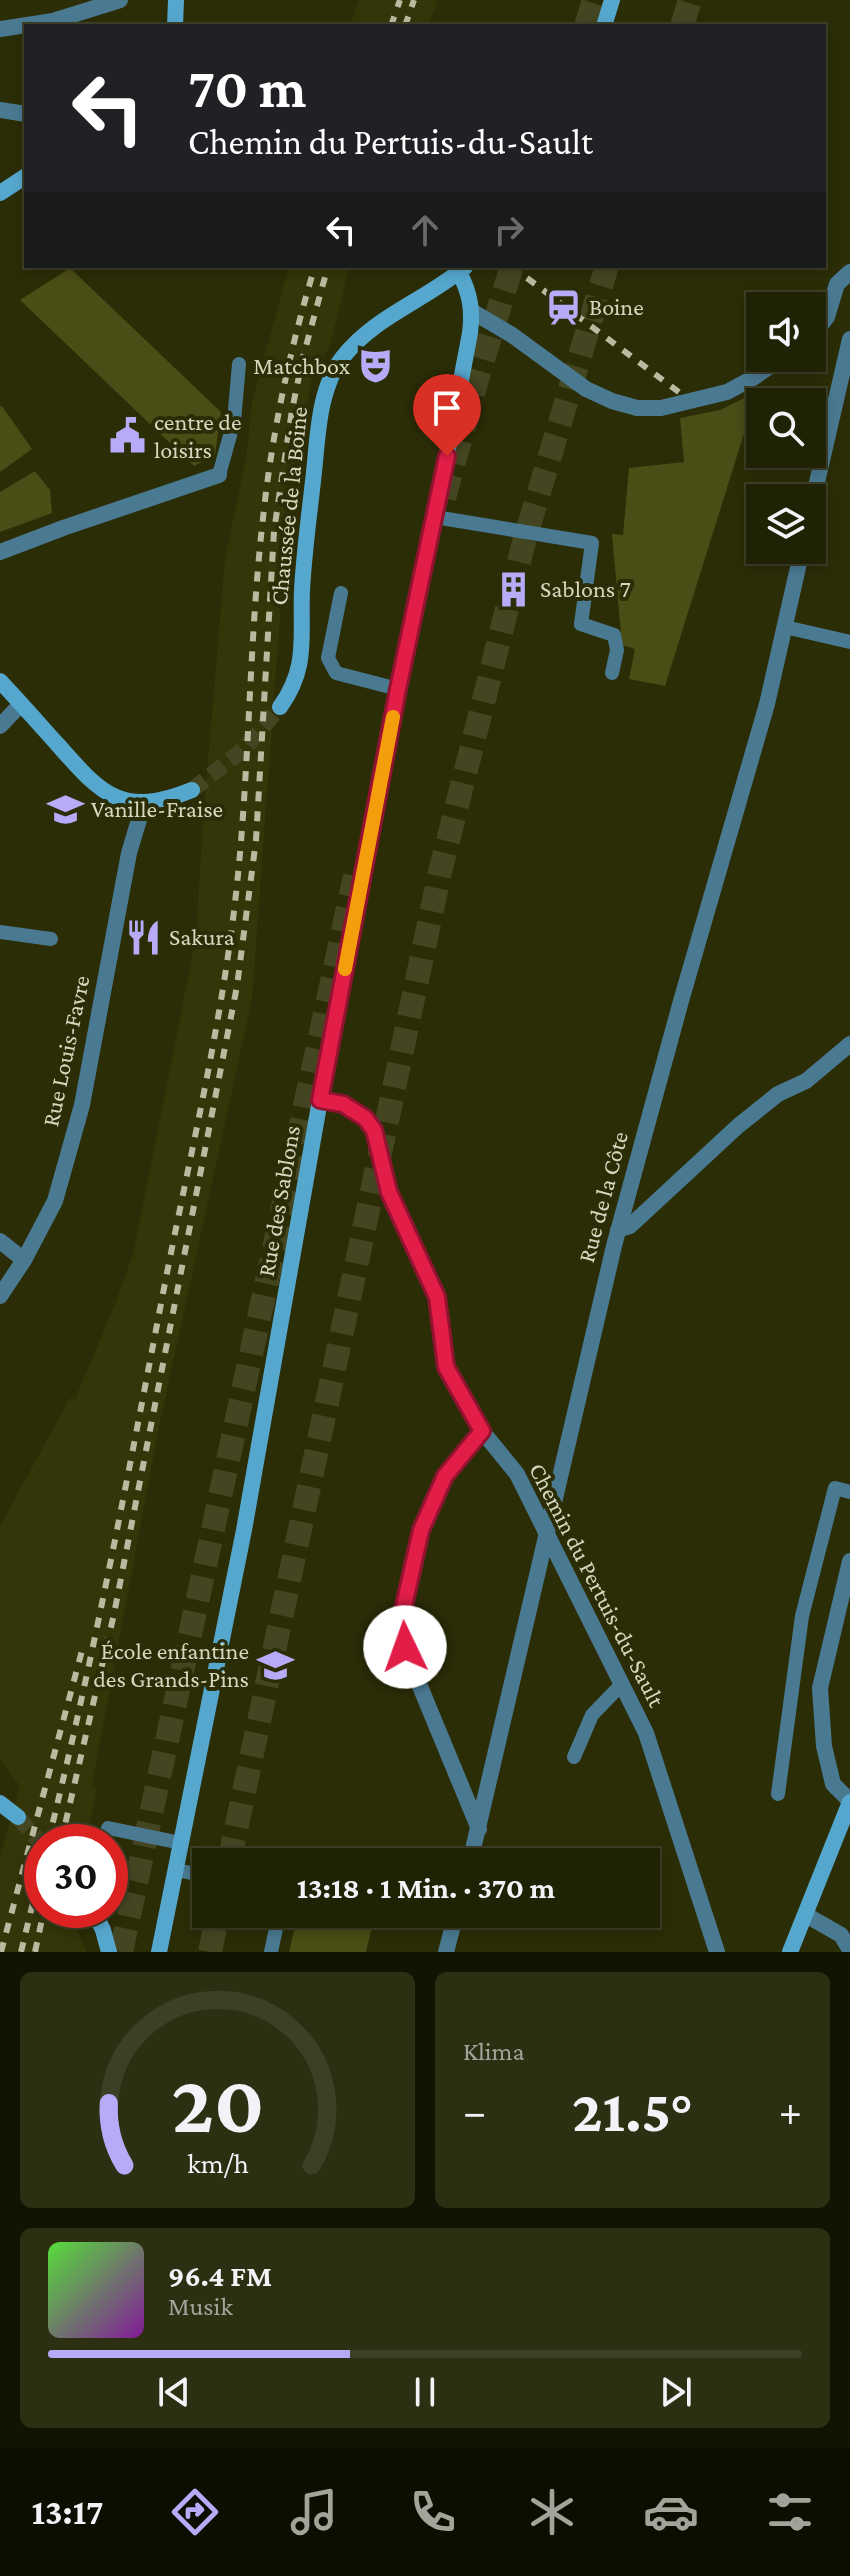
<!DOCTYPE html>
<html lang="de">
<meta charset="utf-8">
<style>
:root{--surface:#202205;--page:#2d2f13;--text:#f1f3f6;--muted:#a2a49a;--line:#3d3f27;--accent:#b7abf7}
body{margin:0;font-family:"Crimson Pro",serif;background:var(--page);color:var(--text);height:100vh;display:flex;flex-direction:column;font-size:30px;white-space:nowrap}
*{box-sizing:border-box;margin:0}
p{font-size:26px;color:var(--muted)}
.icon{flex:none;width:44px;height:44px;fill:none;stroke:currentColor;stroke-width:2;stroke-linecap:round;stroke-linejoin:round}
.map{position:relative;height:1952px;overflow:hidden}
.panel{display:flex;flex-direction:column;gap:20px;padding:20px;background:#121303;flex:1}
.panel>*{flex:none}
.guide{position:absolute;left:24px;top:24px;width:802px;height:244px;border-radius:0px;box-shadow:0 4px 12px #0003,0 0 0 2px var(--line);background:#202124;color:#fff;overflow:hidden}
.fabs{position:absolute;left:746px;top:292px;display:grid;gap:16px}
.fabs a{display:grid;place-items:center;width:80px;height:80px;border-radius:0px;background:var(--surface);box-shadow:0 4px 12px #0003,0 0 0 2px var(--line);font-size:40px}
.speed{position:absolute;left:24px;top:1824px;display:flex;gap:16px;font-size:40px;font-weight:700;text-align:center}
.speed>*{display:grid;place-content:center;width:104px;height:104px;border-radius:50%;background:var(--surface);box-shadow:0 4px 12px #0003,0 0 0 2px var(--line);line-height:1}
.speed .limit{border:12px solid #d22;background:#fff;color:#111}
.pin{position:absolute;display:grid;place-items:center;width:68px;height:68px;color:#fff;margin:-82px -34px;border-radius:50% 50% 50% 0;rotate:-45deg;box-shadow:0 0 8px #0007}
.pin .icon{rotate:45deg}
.me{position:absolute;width:88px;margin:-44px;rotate:357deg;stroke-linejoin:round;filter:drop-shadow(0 0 6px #0008)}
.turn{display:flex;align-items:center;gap:28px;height:168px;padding:0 32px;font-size:36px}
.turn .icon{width:104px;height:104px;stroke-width:2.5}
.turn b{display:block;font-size:56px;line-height:68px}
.lanes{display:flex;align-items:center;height:76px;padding:0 32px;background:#0003;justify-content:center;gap:40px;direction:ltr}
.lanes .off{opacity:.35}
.big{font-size:60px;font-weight:700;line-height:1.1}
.panel .card{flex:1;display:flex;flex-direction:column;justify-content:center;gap:12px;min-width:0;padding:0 28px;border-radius:12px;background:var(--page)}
.panel .dial{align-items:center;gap:0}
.dial svg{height:208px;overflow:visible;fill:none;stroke:var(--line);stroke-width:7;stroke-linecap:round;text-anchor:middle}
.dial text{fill:var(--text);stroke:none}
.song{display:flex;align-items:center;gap:24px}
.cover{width:96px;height:96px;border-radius:12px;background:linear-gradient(135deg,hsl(110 70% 55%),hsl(290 70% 35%))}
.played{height:8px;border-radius:4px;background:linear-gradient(90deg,var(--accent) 40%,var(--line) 40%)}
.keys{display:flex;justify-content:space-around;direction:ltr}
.heat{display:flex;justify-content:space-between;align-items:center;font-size:44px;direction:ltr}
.panel .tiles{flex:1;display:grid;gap:20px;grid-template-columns:1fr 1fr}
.card:last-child{grid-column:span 2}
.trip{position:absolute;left:192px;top:1848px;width:468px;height:80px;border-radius:0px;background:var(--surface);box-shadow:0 4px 12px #0003,0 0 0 2px var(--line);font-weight:700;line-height:80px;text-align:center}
.dock{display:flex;height:128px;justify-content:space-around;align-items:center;background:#0d0e02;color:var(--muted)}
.dock .icon{width:56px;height:56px}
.dock .active{color:var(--accent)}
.dock b{font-size:36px;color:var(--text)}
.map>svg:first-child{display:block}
.built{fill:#343509}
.green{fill:#4b4d16}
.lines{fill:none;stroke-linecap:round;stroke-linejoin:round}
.secondary-tunnel{stroke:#444622;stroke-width:16;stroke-dasharray:16 8;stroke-linecap:butt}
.highway-tunnel{stroke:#444622;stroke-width:24;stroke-dasharray:24 12;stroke-linecap:butt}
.lane{stroke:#4a7a92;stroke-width:14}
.street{stroke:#4a7a92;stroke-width:16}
.secondary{stroke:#56a7ce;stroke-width:16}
.rail{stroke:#b9bba0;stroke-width:6;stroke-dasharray:10 10;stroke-linecap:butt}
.route-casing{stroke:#92132f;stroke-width:20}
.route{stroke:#e11d48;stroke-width:14}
.slow{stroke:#f59e0b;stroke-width:14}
.labels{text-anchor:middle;stroke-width:8;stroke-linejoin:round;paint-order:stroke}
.poi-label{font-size:24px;fill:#d5d7be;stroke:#2b2d07;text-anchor:start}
.street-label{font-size:24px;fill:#d5d7be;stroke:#2b2d07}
</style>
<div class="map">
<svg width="850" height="1952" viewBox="0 0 850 1952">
<rect width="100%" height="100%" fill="#2b2d07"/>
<path class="built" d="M359 0H437L429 26H350Z
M289 266H350L330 345 312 378 288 507 252 999 158 1431 92 1785 97 1788 85 1842H42V1910H75L73 1924 87 1952H0V1857L20 1786 0 1760V1526L70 1398 75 1399 116 1302 133 1254 196 937 204 807 225 559 246 458 252 403Z"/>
<path class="green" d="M70 268 221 412 215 455 194 466 20 300Z
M757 392 665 686 629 679 635 649 622 645 612 534 623 535 629 468 684 462 680 418 720 410Z
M2 406 32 449 0 472V407Z
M35 471 50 490 52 513 0 532V492Z
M298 1914H375L366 1952H289Z"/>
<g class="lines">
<path class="secondary-tunnel" d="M192 790 244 749 280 707
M18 1817 42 1845"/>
<path class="highway-tunnel" d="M586 26 594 0
M682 26 690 0
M444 498 477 379 512 266
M229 1862 440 872 524 542 607 266
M121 1952 355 876
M210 1952 218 1914"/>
<path class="lane" d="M219 475 234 421 239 364
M435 517 592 543 581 624 614 635 617 650 612 673
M341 593 328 658 336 673 398 689
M785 627 850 642
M0 932 51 939
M574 1757 592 1715 621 1685
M778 1794 802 1616 835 1488 850 1492
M108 1828 181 1843
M176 1870 206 1876
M271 1952 279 1914"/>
<path class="street" d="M0 29 53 21 120 0
M0 110 26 114
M473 312 512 335 586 389 612 401 637 408H661L727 392 753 378 782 358
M812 337 827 317 837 284 850 272
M812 504 850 339
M0 552 63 528 219 475
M0 726 21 704
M320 1100 343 1104 365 1118 374 1130 389 1192 437 1297 446 1367 482 1431 517 1474 646 1733 717 1952
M618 1230 630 1226 738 1126 778 1094 806 1081 850 1044
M0 1241 24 1260
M0 1296 24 1260 55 1201 82 1105 129 853 144 803
M850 1561 820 1688 824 1746 833 1784 850 1801
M479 1829 412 1667 399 1628 421 1530 445 1476 482 1431
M470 1862 614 1246 681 1001 767 704 802 550
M806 1915 841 1935 850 1950
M446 1952 456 1914"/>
<path class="secondary" d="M175 26 176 0
M604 26 612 0
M0 193 26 176
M0 681C20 702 39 724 59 746 102 795 123 818 192 790
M280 707C309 667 300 636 302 590 304 553 309 517 313 481 318 441 317 390 343 357 375 316 426 300 465 267
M0 1803 18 1817
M93 1910 103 1930 109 1952
M159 1952 244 1530 320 1100 398 689 435 517 470 333C473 310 470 293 459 272
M790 1952 850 1802"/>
<path class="rail" d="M391 26 400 0
M405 26 414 0
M527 278 680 393
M48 1842C94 1657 129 1470 165 1283 189 1160 219 1036 234 911 250 780 248 649 263 518 272 433 290 348 315 266
M61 1842 114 1614 237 986 256 840 274 531 292 410 303 357 328 266
M1 1952 83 1647
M21 1952 42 1865
M35 1952 44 1910"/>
</g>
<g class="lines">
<defs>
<path id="route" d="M405 1647 399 1628 421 1530 445 1476 482 1431 446 1367 437 1297 389 1192 374 1130 365 1118 343 1104 320 1100 398 689 447 456"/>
</defs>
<use href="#route" class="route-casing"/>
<use href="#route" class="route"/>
<path class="slow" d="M345 969 393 717"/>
</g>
<defs>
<symbol id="station-bare" viewBox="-9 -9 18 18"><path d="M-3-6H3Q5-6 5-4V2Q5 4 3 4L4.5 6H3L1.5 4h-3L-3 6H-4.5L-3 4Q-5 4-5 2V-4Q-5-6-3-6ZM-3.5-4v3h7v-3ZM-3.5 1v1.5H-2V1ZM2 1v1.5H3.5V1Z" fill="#b7abf7" stroke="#2b2d07" stroke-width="2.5" paint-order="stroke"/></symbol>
<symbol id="theatre-bare" viewBox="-9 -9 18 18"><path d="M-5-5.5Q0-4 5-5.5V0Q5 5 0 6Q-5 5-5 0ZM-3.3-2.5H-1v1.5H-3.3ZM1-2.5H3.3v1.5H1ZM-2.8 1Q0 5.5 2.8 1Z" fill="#b7abf7" stroke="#2b2d07" stroke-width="2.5" paint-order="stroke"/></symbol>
<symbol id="civic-bare" viewBox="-9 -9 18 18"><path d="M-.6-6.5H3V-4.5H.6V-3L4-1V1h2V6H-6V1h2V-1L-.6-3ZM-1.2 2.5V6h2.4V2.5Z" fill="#b7abf7" stroke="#2b2d07" stroke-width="2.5" paint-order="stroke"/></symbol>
<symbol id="building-bare" viewBox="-9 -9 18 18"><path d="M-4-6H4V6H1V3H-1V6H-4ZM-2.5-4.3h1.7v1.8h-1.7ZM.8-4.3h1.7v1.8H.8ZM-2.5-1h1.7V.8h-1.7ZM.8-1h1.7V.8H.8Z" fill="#b7abf7" stroke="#2b2d07" stroke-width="2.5" paint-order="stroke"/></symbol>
<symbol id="school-bare" viewBox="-9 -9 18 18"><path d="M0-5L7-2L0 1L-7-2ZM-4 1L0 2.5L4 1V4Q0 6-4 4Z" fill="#b7abf7" stroke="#2b2d07" stroke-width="2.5" paint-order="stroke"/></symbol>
<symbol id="restaurant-bare" viewBox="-9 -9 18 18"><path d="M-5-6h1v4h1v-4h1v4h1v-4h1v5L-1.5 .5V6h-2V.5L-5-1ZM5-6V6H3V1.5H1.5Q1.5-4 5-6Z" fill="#b7abf7" stroke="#2b2d07" stroke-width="2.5" paint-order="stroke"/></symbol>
</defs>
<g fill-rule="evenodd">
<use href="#station-bare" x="538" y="282" width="51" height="51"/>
<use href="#theatre-bare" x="350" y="340" width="51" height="51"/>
<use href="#civic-bare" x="102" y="410" width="51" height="51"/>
<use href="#building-bare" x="488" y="564" width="51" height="51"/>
<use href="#school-bare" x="40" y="784" width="51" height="51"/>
<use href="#restaurant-bare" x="118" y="912" width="51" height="51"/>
<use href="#school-bare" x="250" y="1640" width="51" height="51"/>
</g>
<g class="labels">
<g class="poi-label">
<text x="589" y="315">Boine</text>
<text x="350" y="374" text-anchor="end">Matchbox</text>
<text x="154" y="430">centre de<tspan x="154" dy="28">loisirs</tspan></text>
<text x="540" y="597">Sablons 7</text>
<text x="91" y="817">Vanille-Fraise</text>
<text x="169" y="945">Sakura</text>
<text x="249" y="1659" text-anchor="end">École enfantine<tspan x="249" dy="28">des Grands-Pins</tspan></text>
</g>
<g class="street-label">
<text transform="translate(289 506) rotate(-84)" y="8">Chaussée de la Boine</text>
<text transform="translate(66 1051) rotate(-78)" y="8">Rue Louis-Favre</text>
<text transform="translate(603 1197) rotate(-75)" y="8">Rue de la Côte</text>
<text transform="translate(279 1201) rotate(-80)" y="8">Rue des Sablons</text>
<text transform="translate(597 1585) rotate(63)" y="8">Chemin du Pertuis-du-Sault</text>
</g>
</g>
</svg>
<div class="fabs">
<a><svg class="icon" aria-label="sound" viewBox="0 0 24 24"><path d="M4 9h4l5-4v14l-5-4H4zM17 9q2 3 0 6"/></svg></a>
<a><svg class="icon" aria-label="search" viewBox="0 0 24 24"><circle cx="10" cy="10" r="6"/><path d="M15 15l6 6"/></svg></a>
<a><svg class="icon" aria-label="layers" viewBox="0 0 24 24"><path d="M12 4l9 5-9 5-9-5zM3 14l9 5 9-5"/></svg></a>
</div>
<div class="speed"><div class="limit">30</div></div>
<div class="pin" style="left:447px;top:456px;background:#d93025"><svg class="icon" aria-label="arrive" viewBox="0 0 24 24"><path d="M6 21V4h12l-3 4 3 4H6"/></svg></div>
<svg class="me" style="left:405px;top:1647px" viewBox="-20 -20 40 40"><circle r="19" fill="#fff"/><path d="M0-13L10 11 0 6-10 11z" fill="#e11d48"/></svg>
<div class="trip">13:18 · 1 Min. · 370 m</div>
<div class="guide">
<div class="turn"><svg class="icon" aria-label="left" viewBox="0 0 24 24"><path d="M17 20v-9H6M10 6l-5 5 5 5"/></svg><div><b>70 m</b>Chemin du Pertuis-du-Sault</div></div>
<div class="lanes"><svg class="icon" aria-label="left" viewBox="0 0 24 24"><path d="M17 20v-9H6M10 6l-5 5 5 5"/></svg><svg class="icon off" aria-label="ahead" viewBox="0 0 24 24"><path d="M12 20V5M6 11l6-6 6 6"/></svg><svg class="icon off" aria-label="right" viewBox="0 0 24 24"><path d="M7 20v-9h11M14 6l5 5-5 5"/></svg></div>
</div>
</div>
<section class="panel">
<div class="tiles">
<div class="card dial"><svg viewBox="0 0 100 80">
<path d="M14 69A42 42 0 1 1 86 69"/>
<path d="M14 69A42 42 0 0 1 8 45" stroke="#b7abf7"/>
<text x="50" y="56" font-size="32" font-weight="700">20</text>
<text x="50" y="72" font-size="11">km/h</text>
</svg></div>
<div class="card"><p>Klima</p>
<div class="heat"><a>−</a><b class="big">21.5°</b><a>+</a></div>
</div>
<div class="card">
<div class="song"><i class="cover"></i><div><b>96.4 FM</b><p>Musik</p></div></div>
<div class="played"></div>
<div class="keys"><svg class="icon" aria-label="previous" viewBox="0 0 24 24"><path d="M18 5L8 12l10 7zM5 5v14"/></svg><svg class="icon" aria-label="pause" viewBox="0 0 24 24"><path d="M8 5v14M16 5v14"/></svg><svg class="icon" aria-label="next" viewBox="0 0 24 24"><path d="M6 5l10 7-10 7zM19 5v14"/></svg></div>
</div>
</div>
</section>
<nav class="dock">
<b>13:17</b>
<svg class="icon active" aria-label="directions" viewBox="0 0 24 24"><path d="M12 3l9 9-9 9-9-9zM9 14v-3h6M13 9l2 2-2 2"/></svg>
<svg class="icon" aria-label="music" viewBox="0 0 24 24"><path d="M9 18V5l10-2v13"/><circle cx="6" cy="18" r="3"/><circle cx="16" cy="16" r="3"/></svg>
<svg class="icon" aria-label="phone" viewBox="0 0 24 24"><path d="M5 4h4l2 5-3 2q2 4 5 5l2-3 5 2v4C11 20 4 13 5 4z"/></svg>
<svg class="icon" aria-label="climate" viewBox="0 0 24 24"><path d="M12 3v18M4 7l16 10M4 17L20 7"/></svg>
<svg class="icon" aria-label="car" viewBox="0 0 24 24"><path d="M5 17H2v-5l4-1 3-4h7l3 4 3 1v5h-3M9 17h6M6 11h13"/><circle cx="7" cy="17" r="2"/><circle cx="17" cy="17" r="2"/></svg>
<svg class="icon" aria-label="filters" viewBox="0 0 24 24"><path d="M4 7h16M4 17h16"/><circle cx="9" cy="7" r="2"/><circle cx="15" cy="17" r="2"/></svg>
</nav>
